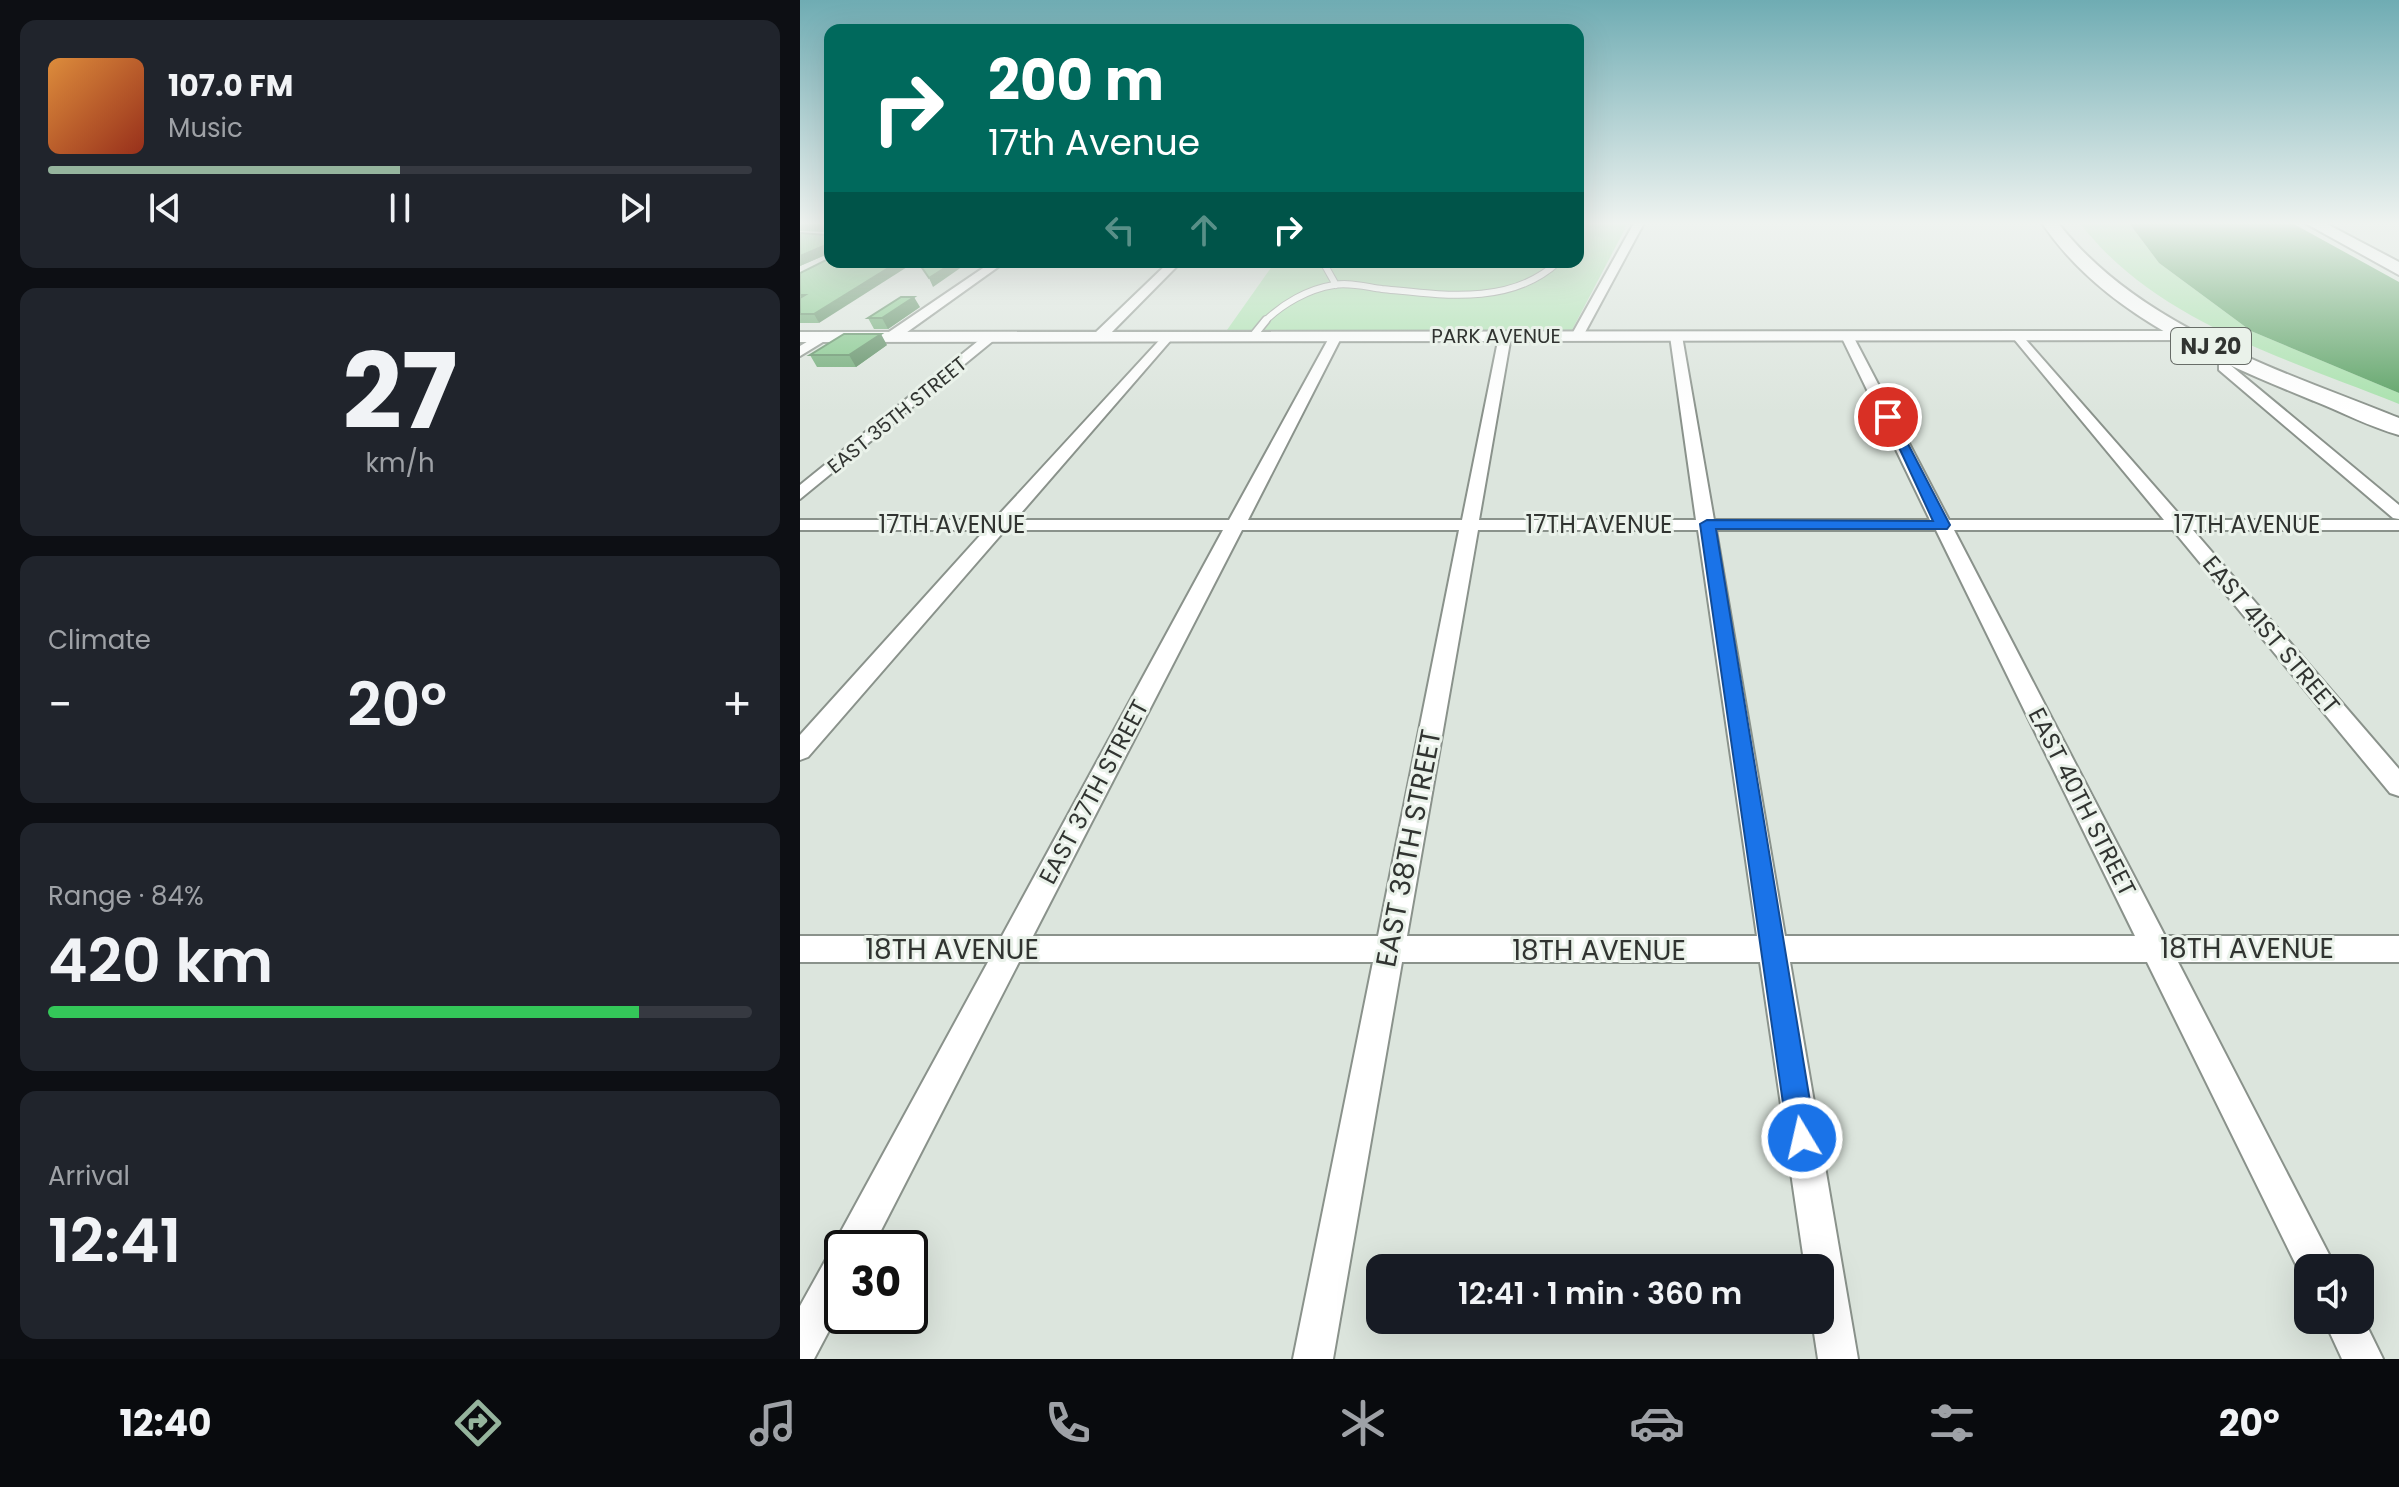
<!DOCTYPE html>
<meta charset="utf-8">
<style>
:root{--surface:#171b24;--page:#20242c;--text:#f1f3f6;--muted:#9ea1a6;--line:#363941;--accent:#95b49d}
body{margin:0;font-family:Poppins,sans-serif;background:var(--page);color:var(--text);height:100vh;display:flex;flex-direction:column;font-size:30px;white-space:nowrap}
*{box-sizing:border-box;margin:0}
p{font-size:26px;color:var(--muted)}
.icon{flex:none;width:44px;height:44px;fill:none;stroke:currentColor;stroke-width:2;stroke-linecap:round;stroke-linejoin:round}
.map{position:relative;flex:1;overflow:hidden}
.drawer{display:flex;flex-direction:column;gap:20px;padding:20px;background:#0d0f14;width:800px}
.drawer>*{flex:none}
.banner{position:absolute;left:24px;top:24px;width:760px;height:244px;border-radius:16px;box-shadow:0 8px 32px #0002;background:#00695c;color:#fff;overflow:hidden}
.controls{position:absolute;left:1494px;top:1254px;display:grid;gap:16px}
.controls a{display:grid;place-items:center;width:80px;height:80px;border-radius:16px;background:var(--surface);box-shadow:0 8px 32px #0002;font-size:40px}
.speed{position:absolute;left:24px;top:1230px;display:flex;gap:16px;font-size:40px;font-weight:700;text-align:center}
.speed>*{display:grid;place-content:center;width:104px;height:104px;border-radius:50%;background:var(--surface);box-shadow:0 8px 32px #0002;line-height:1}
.speed .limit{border:4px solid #111;border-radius:12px;background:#fff;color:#111}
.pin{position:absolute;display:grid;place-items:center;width:68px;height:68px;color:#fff;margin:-34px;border:4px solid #fff;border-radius:50%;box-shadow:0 2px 8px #0007}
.me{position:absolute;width:88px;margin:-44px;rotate:351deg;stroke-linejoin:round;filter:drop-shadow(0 0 6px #0008)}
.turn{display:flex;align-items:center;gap:28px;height:168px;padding:0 32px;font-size:36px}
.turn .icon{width:104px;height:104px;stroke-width:2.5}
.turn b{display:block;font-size:56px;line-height:68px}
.lanes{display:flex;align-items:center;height:76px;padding:0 32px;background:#0003;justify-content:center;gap:40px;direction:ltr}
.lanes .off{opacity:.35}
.big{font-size:60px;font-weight:600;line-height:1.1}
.drawer .card{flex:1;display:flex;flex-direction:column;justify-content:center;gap:12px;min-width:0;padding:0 28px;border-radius:16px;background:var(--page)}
.drawer .dial{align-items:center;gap:0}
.dial b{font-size:104px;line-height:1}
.song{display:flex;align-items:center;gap:24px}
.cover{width:96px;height:96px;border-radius:12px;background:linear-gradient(135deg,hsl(30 70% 55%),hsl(10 70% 35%))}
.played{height:8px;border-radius:4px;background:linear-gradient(90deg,var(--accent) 50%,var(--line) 50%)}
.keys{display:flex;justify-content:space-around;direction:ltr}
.heat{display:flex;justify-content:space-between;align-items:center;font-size:44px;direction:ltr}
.charge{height:12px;border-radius:6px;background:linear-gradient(90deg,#34c759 84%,var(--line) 0)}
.trip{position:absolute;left:566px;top:1254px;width:468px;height:80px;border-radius:16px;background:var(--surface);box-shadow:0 8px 32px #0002;font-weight:600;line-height:80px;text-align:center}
.dock{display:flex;height:128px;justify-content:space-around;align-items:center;background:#090b0e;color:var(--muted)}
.dock .icon{width:56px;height:56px}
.dock .current{color:var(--accent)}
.dock b{font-size:36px;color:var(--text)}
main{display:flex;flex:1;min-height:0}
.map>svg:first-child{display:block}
.green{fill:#a8e1ac}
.water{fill:#5aa163}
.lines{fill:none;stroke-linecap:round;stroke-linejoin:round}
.service-far1-casing{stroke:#8a928b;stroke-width:8}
.service-casing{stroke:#8a928b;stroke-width:10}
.minor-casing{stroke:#8a928b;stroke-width:4}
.tertiary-casing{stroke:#8a928b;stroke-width:4}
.primary-casing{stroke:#8a928b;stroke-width:4}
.service-far1{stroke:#fff;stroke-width:6}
.service{stroke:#fff;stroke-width:7}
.minor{fill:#fff;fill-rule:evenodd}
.tertiary{fill:#fff;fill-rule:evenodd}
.primary{fill:#fff;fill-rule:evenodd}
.wall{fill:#6ca973}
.shaded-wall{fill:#588a5e}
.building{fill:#7ec586;stroke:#588a5e;stroke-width:2}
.route{fill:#1a73e8;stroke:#114b97;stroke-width:2}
.labels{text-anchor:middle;stroke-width:6;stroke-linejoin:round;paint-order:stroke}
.far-street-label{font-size:20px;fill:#313431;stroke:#eaf2ea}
.shield{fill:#eaf2ea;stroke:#686d68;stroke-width:2}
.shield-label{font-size:22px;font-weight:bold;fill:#313431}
.street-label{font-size:24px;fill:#313431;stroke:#eaf2ea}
.near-street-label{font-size:28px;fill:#313431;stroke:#eaf2ea}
</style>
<main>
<section class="drawer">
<div class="card">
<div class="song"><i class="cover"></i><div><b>107.0 FM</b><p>Music</p></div></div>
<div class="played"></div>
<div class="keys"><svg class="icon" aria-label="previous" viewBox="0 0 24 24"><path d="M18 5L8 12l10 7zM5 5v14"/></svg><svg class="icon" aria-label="pause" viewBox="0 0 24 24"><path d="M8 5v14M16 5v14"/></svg><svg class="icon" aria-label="next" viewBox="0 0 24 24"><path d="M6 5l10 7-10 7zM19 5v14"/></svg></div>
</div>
<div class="card dial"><b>27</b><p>km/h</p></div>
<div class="card"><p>Climate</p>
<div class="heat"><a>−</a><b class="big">20°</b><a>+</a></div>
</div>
<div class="card"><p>Range · 84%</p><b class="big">420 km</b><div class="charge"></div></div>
<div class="card"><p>Arrival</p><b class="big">12:41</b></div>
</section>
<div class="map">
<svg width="1599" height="1359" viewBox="0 0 1599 1359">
<rect width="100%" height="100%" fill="#dce5dd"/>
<path class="green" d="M778 223H828L772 330H427L475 262H778Z
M1280 223H1329L1359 263 1451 331 1599 393V404C1490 360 1354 321 1280 223Z"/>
<path class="water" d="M1329 223H1492L1599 282V393L1451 331 1359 263Z"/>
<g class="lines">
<defs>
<path id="service-far1" d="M523 262 536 285
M464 322C482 304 508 289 534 285 549 282 567 287 582 289 642 295 711 306 758 262"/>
<path id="service" d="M453 336 466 320"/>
<path id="minor" d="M834 223H844L783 336 772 339 771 336Z
M192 262H205L96 340H86V334Z
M369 262H381L305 339H295V333Z
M536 332 542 336 448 520H662L699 336 705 332 711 336 679 520H896L870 336 876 332 882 336 914 520H1130L1041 336 1047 332 1053 336 1149 520H1364L1214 339 1213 336 1219 332 1384 520H1599V530H1393L1599 769V796L1590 793 1373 530H1154L1365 936H1599V962H1378L1536 1268H1508V1283L1504 1281 1347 962H990L1058 1359H1018L1012 1320H1020V1268H1005L960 962H602L533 1359H493L573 962H219L72 1248H42V1306L14 1359H0V1306L29 1254 35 1251 39 1235 188 962H0V936H202L423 530H205L8 757 0 760V735L185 530H0V520H194L366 333 371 334V340L215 520H429L530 336ZM442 530H659L578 936H233ZM678 530H898L957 936H607ZM916 530H1136L1335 936H985Z
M188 333 199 336 0 499V485Z
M20 334 31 337 0 356V346Z
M1419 364H1429L1599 505V519L1593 518 1419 370Z
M1560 1312 1583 1359H1542L1524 1320H1560Z"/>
<path id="tertiary" d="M1393 331 1399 332V340L0 342V332Z"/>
<path id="primary" d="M1242 223H1258C1340 328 1480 370 1599 418V435C1570 427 1542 412 1514 401 1414 360 1304 315 1242 223Z
M1505 223H1525L1599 262V275Z"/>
</defs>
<use href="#service-far1" class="service-far1-casing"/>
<use href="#service" class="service-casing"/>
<use href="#minor" class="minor-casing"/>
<use href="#tertiary" class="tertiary-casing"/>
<use href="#primary" class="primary-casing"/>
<use href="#service-far1" class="service-far1"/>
<use href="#service" class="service"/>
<use href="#minor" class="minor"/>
<use href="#tertiary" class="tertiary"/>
<use href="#primary" class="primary"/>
</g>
<path class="wall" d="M0 223H30V253L0 266V233L26 235V232L0 231Z
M0 273 19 323H0Z
M120 307 88 329H74L68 318Z
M87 345 56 367H17L10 355Z"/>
<path class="shaded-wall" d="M28 244 30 248V253L0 266V256Z
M98 262H115L19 323 14 314Z
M154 262H169L133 287 129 278Z
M114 297 120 307 88 329 82 318Z
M81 334 87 345 56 367 49 355Z"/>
<path class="building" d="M0 223H30V249L28 244 0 256V233L26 235 28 224Z
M30 258V262H98L14 314H0V298L5 295H0V273Z
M118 262H154L129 278Z
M101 297H114L82 318H68Z
M44 334H81L49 355H10Z"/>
<linearGradient id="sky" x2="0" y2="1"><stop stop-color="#6facb3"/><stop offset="0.54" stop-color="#eff3f0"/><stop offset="1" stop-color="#eff3f0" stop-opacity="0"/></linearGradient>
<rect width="1599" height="413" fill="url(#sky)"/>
<path class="route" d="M1084 415 1094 417 1150 525 1147 529H916L1016 1138 1012 1148 1002 1152 992 1148 988 1138 900 524 907 520 1133 521Z"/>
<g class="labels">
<g class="far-street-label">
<text x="696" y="343">PARK AVENUE</text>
<text transform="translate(97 415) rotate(-39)" y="7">EAST 35TH STREET</text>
</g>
<rect class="shield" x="1371" y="328" width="80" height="36" rx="6"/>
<g class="shield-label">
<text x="1411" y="354">NJ 20</text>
</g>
<g class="street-label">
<text x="152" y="533">17TH AVENUE</text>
<text x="799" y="533">17TH AVENUE</text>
<text x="1447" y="533">17TH AVENUE</text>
<text transform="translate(1471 635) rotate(50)" y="8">EAST 41ST STREET</text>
<text transform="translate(294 792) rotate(-62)" y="8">EAST 37TH STREET</text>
<text transform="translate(1282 802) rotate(63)" y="8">EAST 40TH STREET</text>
</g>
<g class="near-street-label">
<text transform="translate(608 848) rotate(-79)" y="10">EAST 38TH STREET</text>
<text x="1447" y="958">18TH AVENUE</text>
<text x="152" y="959">18TH AVENUE</text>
<text x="799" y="960">18TH AVENUE</text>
</g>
</g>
</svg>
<div class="controls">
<a><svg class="icon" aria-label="sound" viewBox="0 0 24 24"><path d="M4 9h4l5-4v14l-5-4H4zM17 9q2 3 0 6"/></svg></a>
</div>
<div class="speed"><div class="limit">30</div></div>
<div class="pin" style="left:1088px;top:417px;background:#d93025"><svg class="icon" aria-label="arrive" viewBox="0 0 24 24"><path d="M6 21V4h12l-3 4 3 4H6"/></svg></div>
<svg class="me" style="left:1002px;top:1138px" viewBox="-20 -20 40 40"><circle r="17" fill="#1a73e8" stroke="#fff" stroke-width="3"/><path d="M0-11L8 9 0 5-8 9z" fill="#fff"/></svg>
<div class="trip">12:41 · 1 min · 360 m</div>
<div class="banner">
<div class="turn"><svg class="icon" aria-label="right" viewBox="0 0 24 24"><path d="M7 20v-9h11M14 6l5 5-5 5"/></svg><div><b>200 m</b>17th Avenue</div></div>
<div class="lanes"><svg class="icon off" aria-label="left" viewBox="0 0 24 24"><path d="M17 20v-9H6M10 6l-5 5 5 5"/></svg><svg class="icon off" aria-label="ahead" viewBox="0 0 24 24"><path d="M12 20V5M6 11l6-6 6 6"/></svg><svg class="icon" aria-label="right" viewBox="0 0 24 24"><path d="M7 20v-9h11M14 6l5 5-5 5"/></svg></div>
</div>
</div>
</main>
<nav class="dock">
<b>12:40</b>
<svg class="icon current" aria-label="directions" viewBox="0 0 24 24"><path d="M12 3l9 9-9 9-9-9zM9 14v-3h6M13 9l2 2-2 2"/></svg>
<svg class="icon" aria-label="music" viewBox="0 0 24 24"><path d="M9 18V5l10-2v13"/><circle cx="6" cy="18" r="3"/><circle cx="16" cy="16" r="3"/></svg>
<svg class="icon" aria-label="phone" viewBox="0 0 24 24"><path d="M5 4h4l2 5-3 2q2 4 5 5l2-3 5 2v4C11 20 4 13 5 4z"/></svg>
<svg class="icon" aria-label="climate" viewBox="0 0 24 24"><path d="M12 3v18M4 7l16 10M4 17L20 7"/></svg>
<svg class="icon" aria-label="car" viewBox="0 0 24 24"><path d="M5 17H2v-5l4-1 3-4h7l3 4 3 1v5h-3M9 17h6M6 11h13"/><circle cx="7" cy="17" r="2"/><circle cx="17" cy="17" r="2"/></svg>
<svg class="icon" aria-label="filters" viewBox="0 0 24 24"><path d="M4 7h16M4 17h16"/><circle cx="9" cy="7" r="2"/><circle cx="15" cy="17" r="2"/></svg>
<b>20°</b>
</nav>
